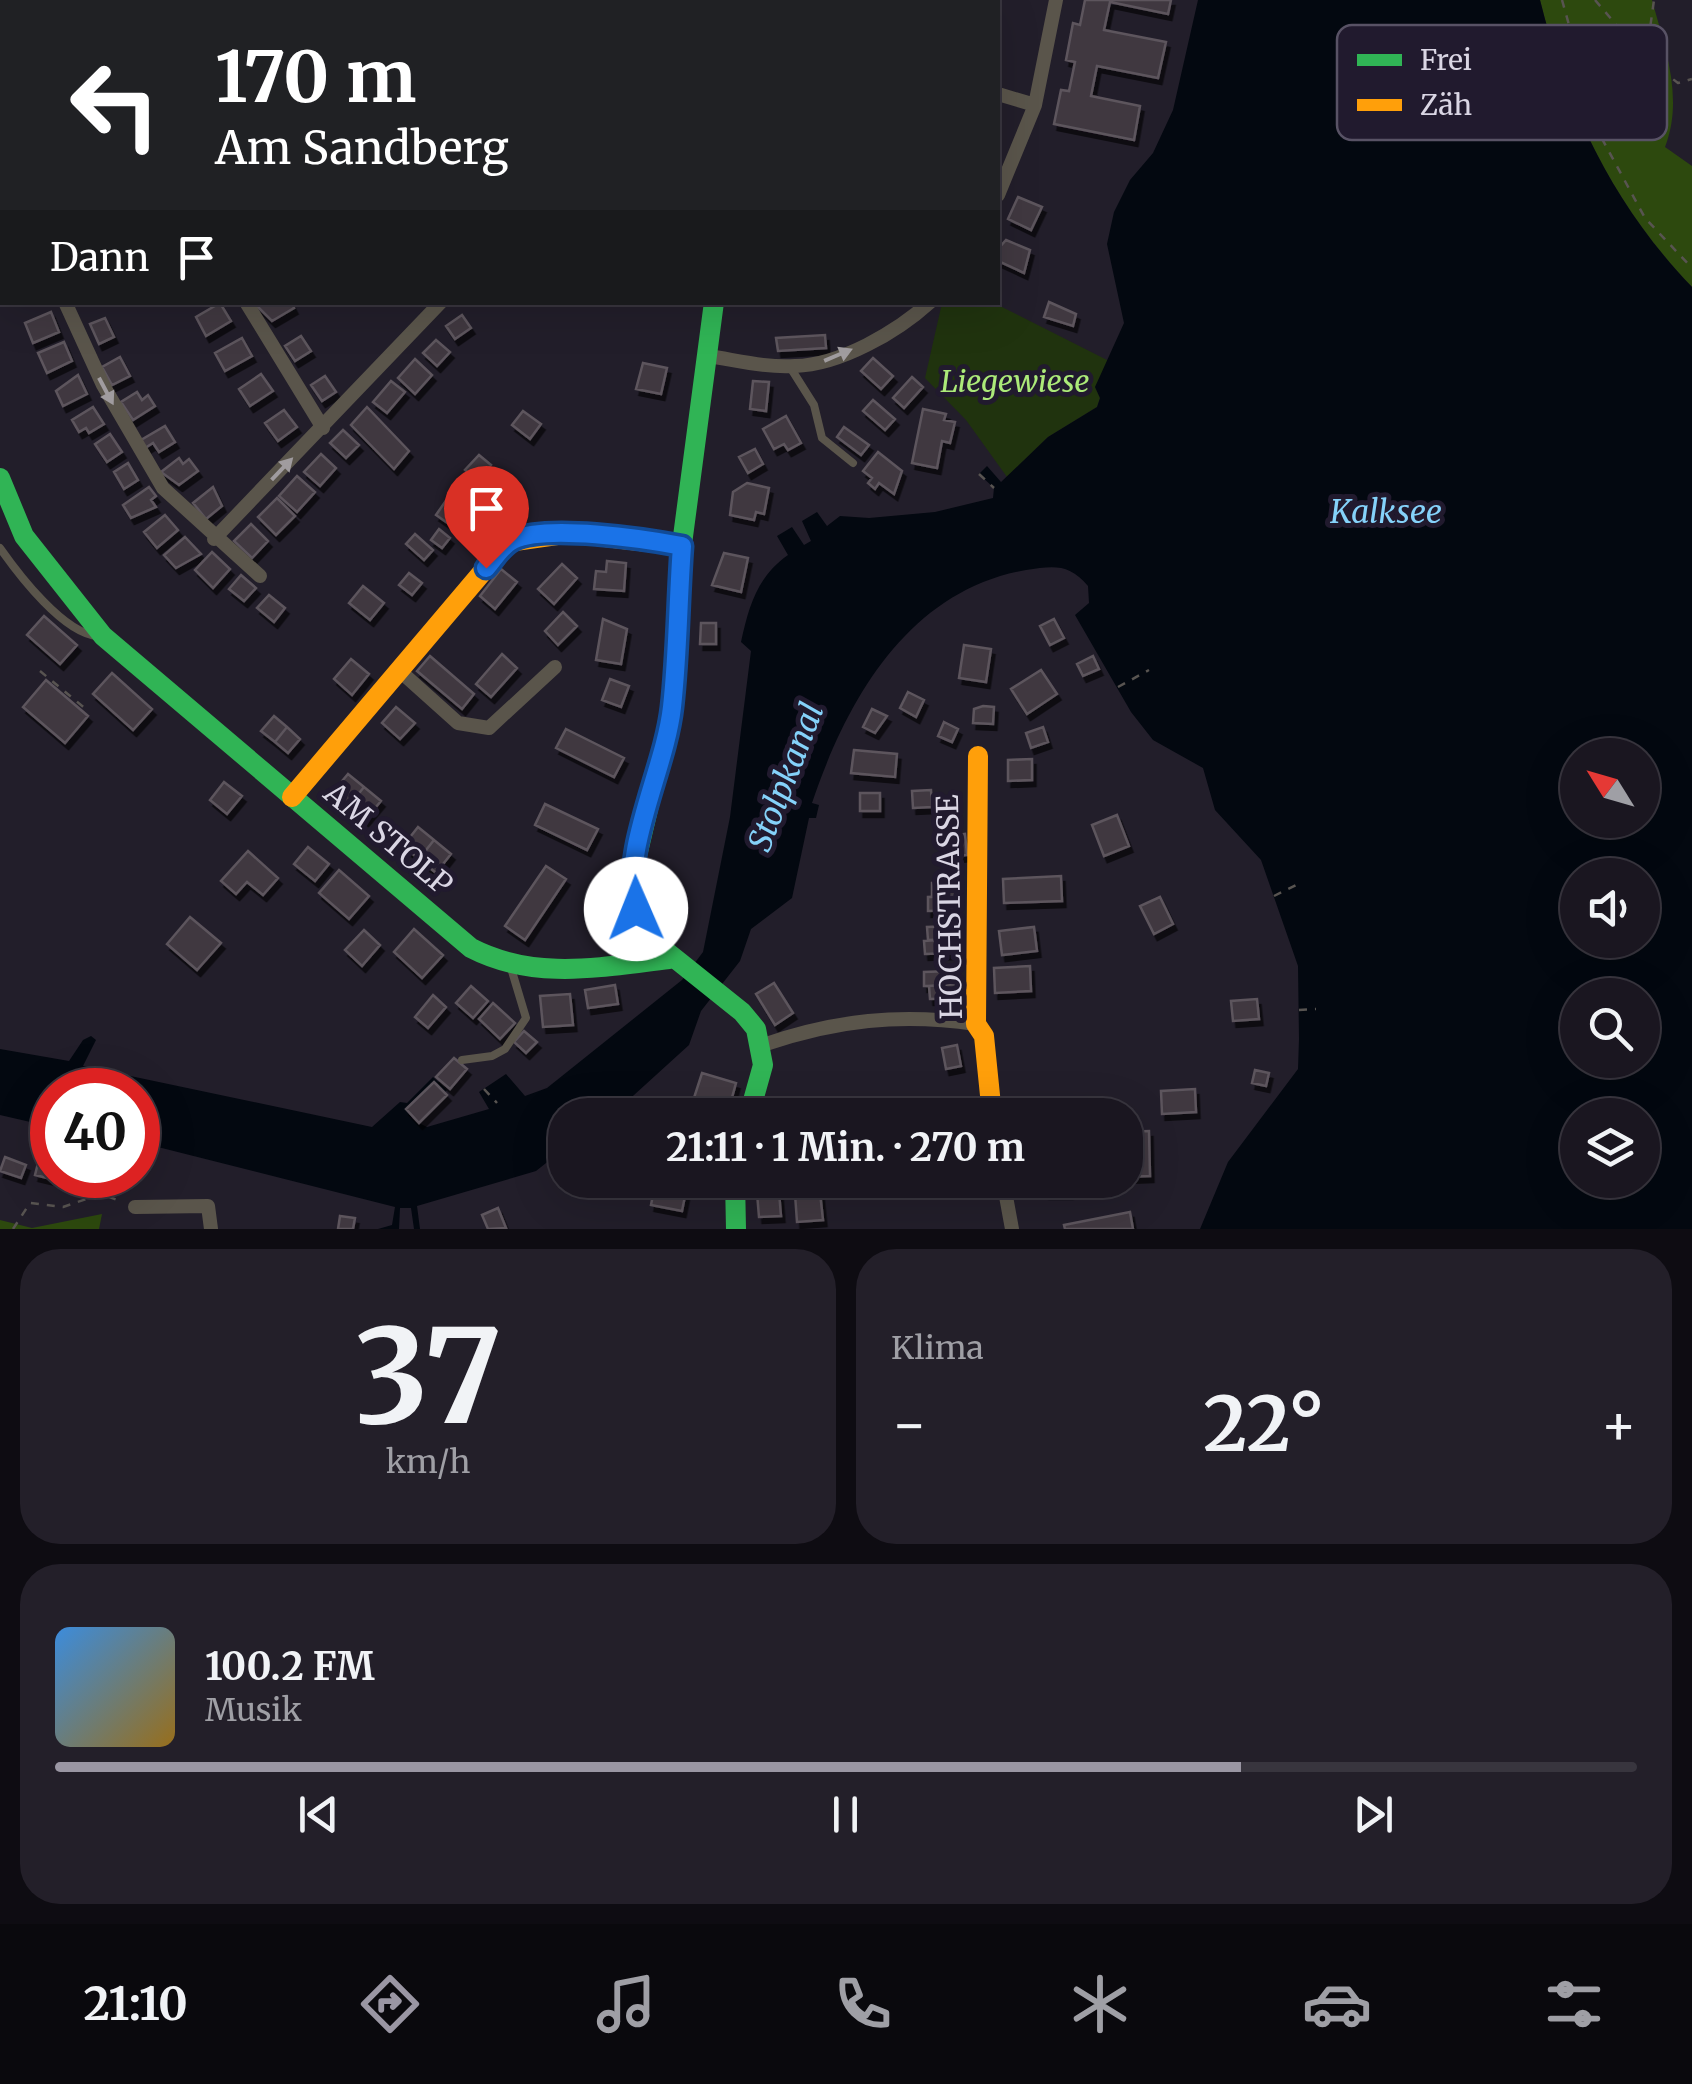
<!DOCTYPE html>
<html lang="de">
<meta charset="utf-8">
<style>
:root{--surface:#1a1620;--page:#231f29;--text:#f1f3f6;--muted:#9f9fa5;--line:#38353e;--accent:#9a96a3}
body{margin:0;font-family:Merriweather,serif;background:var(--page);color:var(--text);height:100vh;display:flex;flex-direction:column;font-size:38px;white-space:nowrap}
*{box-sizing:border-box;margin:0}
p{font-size:32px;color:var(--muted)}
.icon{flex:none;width:55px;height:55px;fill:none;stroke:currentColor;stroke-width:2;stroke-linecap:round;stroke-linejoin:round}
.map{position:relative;height:1229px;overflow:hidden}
.panel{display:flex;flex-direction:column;gap:20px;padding:20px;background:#0e0c12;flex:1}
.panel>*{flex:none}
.banner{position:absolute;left:0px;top:0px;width:1000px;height:305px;box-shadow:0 10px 40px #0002,0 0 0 2px var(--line);background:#202124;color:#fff;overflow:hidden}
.needle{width:65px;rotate:307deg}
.buttons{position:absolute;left:1560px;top:738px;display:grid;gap:20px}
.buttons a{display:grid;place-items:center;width:100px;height:100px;border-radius:50%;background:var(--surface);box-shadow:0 10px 40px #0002,0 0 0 2px var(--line);font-size:50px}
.speed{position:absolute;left:30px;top:1068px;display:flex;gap:20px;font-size:50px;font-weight:700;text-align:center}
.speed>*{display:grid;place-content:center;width:130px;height:130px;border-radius:50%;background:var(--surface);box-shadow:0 10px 40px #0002,0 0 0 2px var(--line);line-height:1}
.speed .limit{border:15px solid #d22;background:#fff;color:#111}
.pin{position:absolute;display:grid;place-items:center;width:85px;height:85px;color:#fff;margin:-102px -42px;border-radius:50% 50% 50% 0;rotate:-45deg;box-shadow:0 0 10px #0007}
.pin .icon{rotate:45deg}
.me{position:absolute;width:110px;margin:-55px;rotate:359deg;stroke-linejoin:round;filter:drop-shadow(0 0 8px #0008)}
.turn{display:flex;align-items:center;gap:35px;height:210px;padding:0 50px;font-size:45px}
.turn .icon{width:130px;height:130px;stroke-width:2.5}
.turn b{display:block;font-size:70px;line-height:85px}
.then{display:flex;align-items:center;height:95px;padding:0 50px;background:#0003;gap:20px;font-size:38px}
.big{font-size:75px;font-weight:700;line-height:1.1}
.panel .tile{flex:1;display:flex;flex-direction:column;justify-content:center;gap:15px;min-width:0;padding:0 35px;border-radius:40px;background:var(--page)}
.panel .dial{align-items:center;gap:0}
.dial b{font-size:130px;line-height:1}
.song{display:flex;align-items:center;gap:30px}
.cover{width:120px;height:120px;border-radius:15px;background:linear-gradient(135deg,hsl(210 70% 55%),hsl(40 70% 35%))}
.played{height:10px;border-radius:5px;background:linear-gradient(90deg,var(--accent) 75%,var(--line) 75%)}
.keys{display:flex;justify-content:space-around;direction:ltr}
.heat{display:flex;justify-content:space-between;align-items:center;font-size:55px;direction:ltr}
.panel .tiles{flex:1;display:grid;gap:20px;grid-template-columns:1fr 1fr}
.tile:last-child{grid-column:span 2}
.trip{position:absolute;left:548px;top:1098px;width:595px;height:100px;border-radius:40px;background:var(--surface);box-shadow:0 10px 40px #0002,0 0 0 2px var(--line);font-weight:700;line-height:100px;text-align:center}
.menu{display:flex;height:160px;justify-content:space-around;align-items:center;background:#0a090d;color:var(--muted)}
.menu .icon{width:70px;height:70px}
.menu .selected{color:var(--accent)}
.menu b{font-size:45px;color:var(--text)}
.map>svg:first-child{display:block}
.green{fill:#20330e}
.forest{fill:#2d490e}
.water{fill:#030810;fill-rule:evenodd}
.building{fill:#3f3941;stroke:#5d555d;stroke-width:2.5;filter:url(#shadow)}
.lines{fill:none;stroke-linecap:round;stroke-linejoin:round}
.path{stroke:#585451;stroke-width:2.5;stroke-dasharray:8 8;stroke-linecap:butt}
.lane{stroke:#5a554b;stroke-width:8}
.street{stroke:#5a554b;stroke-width:14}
.fast{stroke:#30b455;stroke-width:20}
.slow{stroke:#ff9f0a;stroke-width:20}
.oneway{fill:#a09c9f}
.route-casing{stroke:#114b97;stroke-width:25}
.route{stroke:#1a73e8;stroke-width:18}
.labels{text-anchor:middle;stroke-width:10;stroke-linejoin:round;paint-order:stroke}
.park-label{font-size:30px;font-style:italic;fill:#acea79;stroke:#211a2e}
.street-label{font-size:30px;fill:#dad6e4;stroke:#211a2e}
.water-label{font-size:32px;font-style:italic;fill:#85d2fa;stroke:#211a2e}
.key{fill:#211a2e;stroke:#585265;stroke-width:2.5}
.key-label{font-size:28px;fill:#dad6e4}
</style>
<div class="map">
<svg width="1692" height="1229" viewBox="0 0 1692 1229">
<defs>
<filter id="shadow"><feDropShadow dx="3.5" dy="6" stdDeviation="0" flood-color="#0009"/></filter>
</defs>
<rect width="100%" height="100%" fill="#221e2a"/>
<path class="green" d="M942 303H994L1109 361 1095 387 1100 398 1097 407 1048 437 1007 477 966 420 925 378Z"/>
<path class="forest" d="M1540 0H1652C1665 48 1684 98 1665 147L1692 166V287C1614 206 1567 109 1540 0Z
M102 1214 99 1229H0V1220L32 1228Z"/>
<path class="water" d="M1198 0H1540C1567 109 1614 206 1692 287V1229H1200L1228 1162 1298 1069 1299 1039 1298 966 1261 860 1215 810 1203 768 1153 740 1131 712 1075 615 1089 603 1088 586C1069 563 1053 566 1026 570 909 590 847 699 812 803L819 805 816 818H809L792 898 751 929 740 961 701 1011 689 1045 612 1115H565V1148L536 1171 417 1206 420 1229H414L411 1208H400L399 1229H378L392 1225 395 1207 138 1142V1090H52V1127L0 1115V1049L69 1061 83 1040 91 1036 96 1040 83 1066 372 1127 400 1102 407 1103 433 1077 447 1090 417 1122 427 1127 489 1109 479 1092 506 1074 525 1096 547 1088 682 980 703 952 730 817 751 651 741 642C749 606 757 577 788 555L777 536 792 527 804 545 811 541 802 521 817 512 827 526 840 516 869 518 935 512 993 498 994 488 979 474 987 466 1001 482 1048 437 1097 407 1100 398 1095 387 1124 323 1107 244 1114 212 1130 180 1153 153 1173 110ZM1578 755H1642V820H1578ZM1578 875H1642V940H1578ZM1578 995H1642V1060H1578ZM1578 1115H1642V1180H1578Z"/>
<path class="building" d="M561 0H644L560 2Z
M1085 0H1171L1168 14 1110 2 1104 30 1166 42 1158 78 1097 66 1091 96 1140 106 1134 140 1054 124 1061 90 1069 91 1075 62 1066 60 1073 23 1080 25Z
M1018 197 1042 207 1031 230 1008 219Z
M1006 240 1030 250 1024 273 998 261V249Z
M262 302H291L294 308 272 321 257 306Z
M1049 302 1076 314 1073 326 1044 317Z
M220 303 231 321 206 336 196 317Z
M51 312 59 332 33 343 25 323Z
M462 315 471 328 455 339 446 326Z
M105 318 114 337 99 344 90 324Z
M825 335 826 348 778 351 776 338Z
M301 336 311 351 295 361 285 346Z
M242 338 252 356 225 371 215 353Z
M436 340 450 352 437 366 423 353Z
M64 342 72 361 47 373 38 353Z
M120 357 130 376 112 385 102 367Z
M873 358 893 376 881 389 861 371Z
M415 359 432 375 415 394 398 378Z
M643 363 667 368 661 394 636 389Z
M261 374 273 391 250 406 239 389Z
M78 375 87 394 63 406 56 391Z
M325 376 336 392 322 401 311 385Z
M912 377 923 387 904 408 893 398Z
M391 381 405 392 387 413 373 402Z
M753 381 769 382 766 411 750 409Z
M137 392 142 400 148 395 155 406 133 420 121 402Z
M873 400 895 419 885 430 863 411Z
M93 407 104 424 89 433 86 428 79 432 72 420Z
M367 407 409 451 394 469 351 425Z
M923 409 946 414 944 420 955 422 950 443 942 441 937 468 912 463Z
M284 410 297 427 278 441 265 423Z
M523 411 541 424 530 439 512 425Z
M786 416 801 443 788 450 784 444 774 449 763 429Z
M165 426 175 442 159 452 153 443 145 448 141 440Z
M844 427 869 445 861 455 837 437Z
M343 430 359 445 346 458 330 443Z
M110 434 122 452 107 462 95 444Z
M755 449 763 464 748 473 739 457Z
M878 452 902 471 894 494 879 483 875 489 868 483 872 478 863 471Z
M321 454 336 468 320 486 304 472Z
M479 455 491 465 486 471 494 478 486 488 465 470Z
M179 458 183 464 189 459 198 471 179 485 161 472Z
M128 463 138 480 124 489 114 472Z
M297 476 315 492 297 512 279 496Z
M747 483 769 488 764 514 756 512 754 520 730 515 733 492Z
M149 487 156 496 151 500 156 507 131 518 123 505Z
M213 487 222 506 206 519 193 503Z
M277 498 295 516 276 535 258 517Z
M445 502 458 511 449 524 436 515Z
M165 515 178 530 157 548 144 532Z
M251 524 268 541 252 558 234 541Z
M439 529 450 538 442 548 431 540Z
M415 534 433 550 424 560 406 544Z
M185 537 201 554 176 568 164 555Z
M212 552 230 569 213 588 195 570Z
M724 553 748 558 741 592 712 585Z
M607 561 626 563 624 591 594 589 596 571 606 572Z
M562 564 577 578 554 604 538 589Z
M501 569 517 582 495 609 480 596Z
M409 573 422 583 412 595 399 585Z
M241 575 256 588 244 601 229 589Z
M363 586 384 603 370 620 349 603Z
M269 595 285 608 274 622 257 608Z
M563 612 577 626 558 645 545 631Z
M44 616 77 645 60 664 27 635Z
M603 619 627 629 621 664 596 660Z
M1054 619 1064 638 1050 645 1040 626Z
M701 623H716V644H700Z
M964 645 991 649 986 682 959 678Z
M502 654 517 668 491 697 476 684Z
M430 656 474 694 462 709 417 671Z
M1093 656 1099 669 1083 676 1077 664Z
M351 659 369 674 352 695 334 679Z
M1041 670 1057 694 1027 714 1011 689Z
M112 673 152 709 133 730 93 694Z
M610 679 629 686 621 707 602 700Z
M46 680 88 716 65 743 23 707Z
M908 692 924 700 916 717 900 708Z
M983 706 994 707 993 724 973 723 974 709Z
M396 707 415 723 400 739 382 723Z
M872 709 887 716 875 733 863 727Z
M274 716 287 727 275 742 261 731Z
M944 722 958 729 952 742 938 736Z
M287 727 300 739 288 753 275 742Z
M1043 727 1048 742 1031 748 1026 733Z
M566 729 624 758 614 777 556 748Z
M854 750 897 754 895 777 851 773Z
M1032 759V780L1008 781V760Z
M348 774 364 787 348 807 332 793Z
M224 782 242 796 227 814 210 800Z
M364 787 381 801 365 820 348 807Z
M931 790 932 807 913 808 912 791Z
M860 793H880V811H860Z
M545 804 598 829 587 850 535 825Z
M1117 815 1129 846 1104 856 1092 825Z
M418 827 434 840 419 859 403 846Z
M965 834 967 855 950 857 948 836Z
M434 840 451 854 436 873 419 859Z
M308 847 329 864 315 881 294 864Z
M248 851 278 878 263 895 247 882 236 894 221 881Z
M546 866 566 879 525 940 505 926Z
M339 870 369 896 349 919 319 893Z
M1061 876 1062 901 1004 903 1003 879Z
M958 882 959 896 932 897V883Z
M954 896 955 910 928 911V897Z
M1160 897 1173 924 1154 934 1140 906Z
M190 917 221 943 197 970 167 944Z
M954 926 955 939 928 940 927 927Z
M1034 927 1037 951 1002 955 999 931Z
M414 929 443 955 422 978 394 952Z
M364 930 380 945 362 966 345 950Z
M951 939V953L925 954 924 941Z
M1030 966 1031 991 995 993 994 968Z
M951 971V985L924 986V972Z
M774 983 793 1013 775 1025 756 994Z
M956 984V998L930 999 929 986Z
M615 985 618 1004 588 1008 585 990Z
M471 986 488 1001 473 1018 456 1003Z
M570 994 573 1025 543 1027 540 996Z
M433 995 446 1007 428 1028 415 1017Z
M1257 999 1259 1019 1233 1021 1231 1001Z
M493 1003 515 1023 500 1039 479 1019Z
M524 1031 537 1042 526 1053 514 1042Z
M957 1045 961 1066 946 1069 942 1048Z
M454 1058 467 1069 450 1089 436 1077Z
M1255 1070 1269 1073 1266 1086 1252 1083Z
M702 1073 736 1083 728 1112 693 1101Z
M434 1082 447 1095 419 1123 406 1109Z
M1195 1089 1196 1112 1162 1114 1161 1091Z
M1149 1131 1150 1176 1125 1177V1132Z
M5 1157 26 1165 21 1178 0 1171Z
M39 1159 52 1163 56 1180 35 1175Z
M1046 1180H1068L1069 1193H1046Z
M655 1184 686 1191 682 1211 651 1205Z
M779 1192 781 1216 759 1217 757 1193Z
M820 1192 823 1220 797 1222 795 1194Z
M498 1208 506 1228 488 1229 482 1215Z
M1130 1212 1133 1229H1065L1064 1225Z
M340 1216 355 1218 353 1229H338Z"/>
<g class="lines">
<path class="path" d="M1562 0 1600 135 1645 218 1692 268
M1595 0 1644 57 1678 83 1692 79
M798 2 799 0
M830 2V0
M872 2 874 0
M934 2 935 0
M965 2V0
M1646 57 1654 0
M979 474 994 488
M40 671 87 710
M1118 687 1149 670
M1274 896 1300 883
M1299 1010 1316 1009
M484 1089 497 1103
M13 1229 30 1203 63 1207 101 1194 123 1202"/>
<path class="lane" d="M911 2 912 0
M790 367 814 405 822 438 853 463
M0 548C19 575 64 634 98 636
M462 1060 492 1056 505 1049 526 1018 511 968"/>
<path class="street" d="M548 0 549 2
M654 2 655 0
M759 2V0
M998 94 1035 105
M998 195 1035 105 1056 0
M0 256 2 255
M65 302 103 385 163 488 260 576
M246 302 323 428
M708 356C736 360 766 368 795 366 840 365 897 332 930 302
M214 539 441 302
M400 671 458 723 489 728 555 667
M763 1045C835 1020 901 1013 976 1024
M1003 1180 1012 1229
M135 1207 208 1206 211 1229"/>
<path class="fast" d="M714 302 682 544 671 712 632 877 642 923 657 944 742 1012 756 1029 763 1065 749 1115
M0 478 24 536 103 636 471 948C535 981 601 967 669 959
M735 1180 736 1229"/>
<path class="slow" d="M978 756 976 1024 984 1036 992 1115
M292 797 508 542 571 533 682 546"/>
</g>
<defs><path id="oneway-solid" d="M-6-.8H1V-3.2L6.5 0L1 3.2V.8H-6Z" transform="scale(2.5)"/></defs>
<g class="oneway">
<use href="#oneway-solid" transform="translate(838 355) rotate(-23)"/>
<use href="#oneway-solid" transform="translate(106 391) rotate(62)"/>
<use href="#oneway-solid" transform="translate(282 469) rotate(-46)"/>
</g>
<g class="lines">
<defs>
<path id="route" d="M486 568C494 559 502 545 513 540 546 524 645 539 682 546 678 600 678 654 672 707 665 770 621 849 636 909"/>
</defs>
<use href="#route" class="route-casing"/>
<use href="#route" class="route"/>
</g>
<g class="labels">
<g class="park-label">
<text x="1015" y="392">Liegewiese</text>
</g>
<g class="street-label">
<text transform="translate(388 839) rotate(40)" y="10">AM STOLP</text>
<text transform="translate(950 907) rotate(-91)" y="10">HOCHSTRASSE</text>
</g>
<g class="water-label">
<text x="1386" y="523">Kalksee</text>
<text transform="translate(786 777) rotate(-69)" y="11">Stolpkanal</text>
</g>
</g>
<rect x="1337" y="25" width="330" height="115" rx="15" class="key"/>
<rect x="1357" y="54" width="45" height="12" fill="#30b455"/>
<rect x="1357" y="99" width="45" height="12" fill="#ff9f0a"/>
<g class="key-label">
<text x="1420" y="70">Frei</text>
<text x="1420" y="115">Zäh</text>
</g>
</svg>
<div class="buttons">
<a><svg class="needle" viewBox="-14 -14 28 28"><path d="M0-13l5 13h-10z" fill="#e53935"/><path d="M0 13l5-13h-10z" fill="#9f9fa5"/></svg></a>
<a><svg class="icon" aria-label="sound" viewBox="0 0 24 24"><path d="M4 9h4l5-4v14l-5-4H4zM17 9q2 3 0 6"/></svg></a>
<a><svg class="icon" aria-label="search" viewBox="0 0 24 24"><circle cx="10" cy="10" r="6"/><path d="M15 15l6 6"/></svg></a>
<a><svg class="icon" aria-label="layers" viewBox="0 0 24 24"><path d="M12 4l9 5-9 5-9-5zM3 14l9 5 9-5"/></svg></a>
</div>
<div class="speed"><div class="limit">40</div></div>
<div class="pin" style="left:486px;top:568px;background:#d93025"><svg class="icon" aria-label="arrive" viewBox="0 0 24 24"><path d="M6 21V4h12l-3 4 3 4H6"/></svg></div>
<svg class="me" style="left:636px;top:909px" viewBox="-20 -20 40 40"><circle r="19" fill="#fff"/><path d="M0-13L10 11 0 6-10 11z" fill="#1a73e8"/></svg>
<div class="trip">21:11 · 1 Min. · 270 m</div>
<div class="banner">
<div class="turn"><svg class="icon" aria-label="left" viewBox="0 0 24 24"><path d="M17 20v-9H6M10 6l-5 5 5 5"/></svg><div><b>170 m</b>Am Sandberg</div></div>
<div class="then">Dann<svg class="icon" aria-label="arrive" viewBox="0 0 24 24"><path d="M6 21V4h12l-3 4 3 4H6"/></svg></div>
</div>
</div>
<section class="panel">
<div class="tiles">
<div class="tile dial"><b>37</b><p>km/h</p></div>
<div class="tile"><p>Klima</p>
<div class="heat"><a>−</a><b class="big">22°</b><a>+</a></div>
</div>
<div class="tile">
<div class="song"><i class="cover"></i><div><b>100.2 FM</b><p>Musik</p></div></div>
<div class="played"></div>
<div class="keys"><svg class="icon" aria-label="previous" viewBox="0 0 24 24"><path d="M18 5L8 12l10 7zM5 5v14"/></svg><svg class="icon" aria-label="pause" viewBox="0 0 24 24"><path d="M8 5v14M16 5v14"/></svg><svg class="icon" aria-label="next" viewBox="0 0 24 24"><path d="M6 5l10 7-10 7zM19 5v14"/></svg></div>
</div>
</div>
</section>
<nav class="menu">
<b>21:10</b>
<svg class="icon selected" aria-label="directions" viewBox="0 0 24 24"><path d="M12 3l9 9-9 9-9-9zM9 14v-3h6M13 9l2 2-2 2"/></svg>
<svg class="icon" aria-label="music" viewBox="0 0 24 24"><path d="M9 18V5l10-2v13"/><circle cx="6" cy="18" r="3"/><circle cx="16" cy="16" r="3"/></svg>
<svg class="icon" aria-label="phone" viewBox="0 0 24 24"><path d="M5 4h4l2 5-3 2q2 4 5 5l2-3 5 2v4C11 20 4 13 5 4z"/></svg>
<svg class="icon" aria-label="climate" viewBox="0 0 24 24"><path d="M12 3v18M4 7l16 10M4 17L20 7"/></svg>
<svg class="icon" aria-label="car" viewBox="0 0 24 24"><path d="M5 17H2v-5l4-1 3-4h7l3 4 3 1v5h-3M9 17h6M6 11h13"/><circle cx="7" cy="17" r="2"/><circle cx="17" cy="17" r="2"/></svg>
<svg class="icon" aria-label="filters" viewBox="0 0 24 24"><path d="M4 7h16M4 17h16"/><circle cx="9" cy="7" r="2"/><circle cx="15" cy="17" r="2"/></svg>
</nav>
